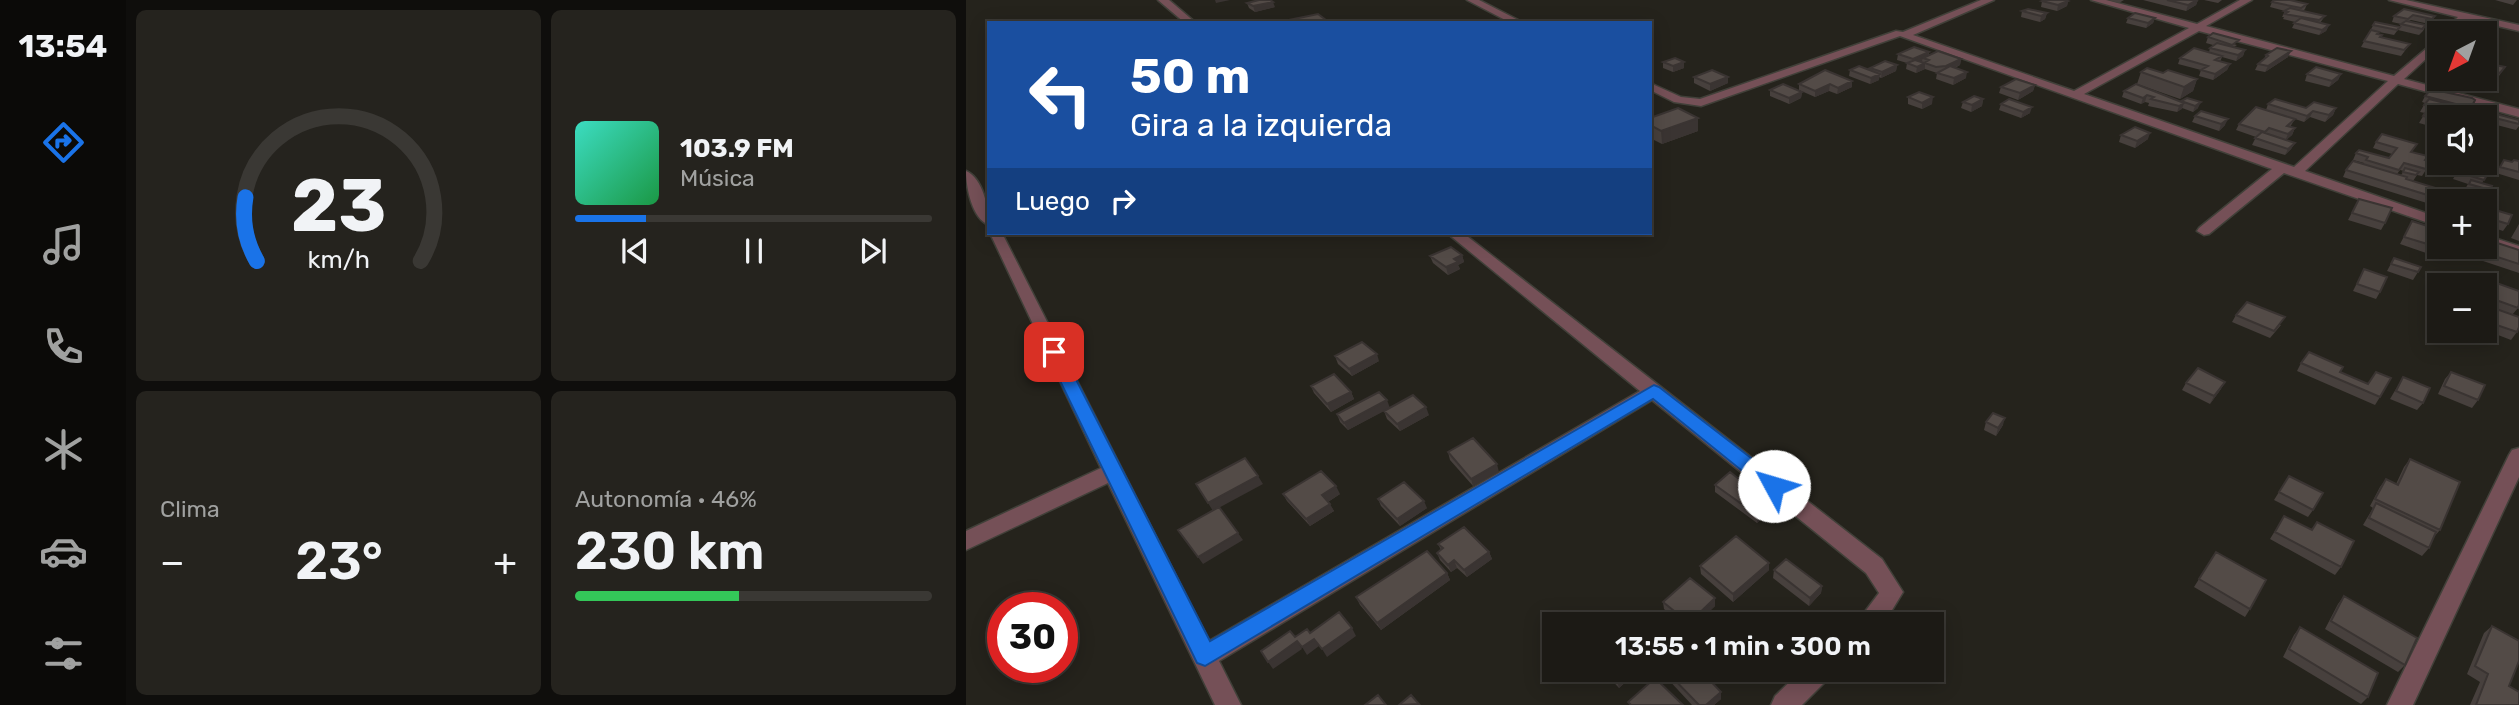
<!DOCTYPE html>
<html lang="es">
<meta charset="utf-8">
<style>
:root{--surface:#1c1a15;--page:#25231e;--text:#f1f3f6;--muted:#a0a1a0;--line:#3a3834;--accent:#1a73e8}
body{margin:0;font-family:Rubik,sans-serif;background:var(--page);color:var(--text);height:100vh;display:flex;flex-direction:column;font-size:26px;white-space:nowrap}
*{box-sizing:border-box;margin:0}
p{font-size:23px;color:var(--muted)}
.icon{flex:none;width:38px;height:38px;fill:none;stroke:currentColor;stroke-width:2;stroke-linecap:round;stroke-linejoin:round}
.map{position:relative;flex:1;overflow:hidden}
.side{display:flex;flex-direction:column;gap:10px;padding:10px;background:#0f0e0c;width:840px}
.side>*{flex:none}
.guide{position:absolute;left:21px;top:21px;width:665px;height:214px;border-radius:0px;box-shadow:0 4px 18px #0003,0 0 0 2px var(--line);background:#1a4fa0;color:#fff;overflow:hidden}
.needle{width:46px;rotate:221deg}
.tools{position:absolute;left:1461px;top:21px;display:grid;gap:14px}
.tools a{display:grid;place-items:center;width:70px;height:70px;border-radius:0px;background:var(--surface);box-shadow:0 4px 18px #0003,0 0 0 2px var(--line);font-size:35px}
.speed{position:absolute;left:21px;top:592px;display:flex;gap:14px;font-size:35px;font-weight:700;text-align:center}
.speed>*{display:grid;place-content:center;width:91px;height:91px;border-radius:50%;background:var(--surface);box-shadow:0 4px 18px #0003,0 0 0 2px var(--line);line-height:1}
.speed .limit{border:10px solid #d22;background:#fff;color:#111}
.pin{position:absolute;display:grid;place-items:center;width:60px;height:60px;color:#fff;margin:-30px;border-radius:14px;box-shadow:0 4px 10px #0006}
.me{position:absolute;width:77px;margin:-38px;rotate:309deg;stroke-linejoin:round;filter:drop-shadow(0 0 5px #0008)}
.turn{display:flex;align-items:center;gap:24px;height:147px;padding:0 28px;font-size:32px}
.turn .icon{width:91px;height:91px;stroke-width:2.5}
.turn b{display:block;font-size:49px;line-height:60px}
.then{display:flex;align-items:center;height:66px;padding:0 28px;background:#0003;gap:14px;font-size:26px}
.big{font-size:52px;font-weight:600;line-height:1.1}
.side .card{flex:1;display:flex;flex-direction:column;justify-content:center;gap:10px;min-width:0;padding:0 24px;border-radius:10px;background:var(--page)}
.side .dial{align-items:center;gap:0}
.dial svg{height:182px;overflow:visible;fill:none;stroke:var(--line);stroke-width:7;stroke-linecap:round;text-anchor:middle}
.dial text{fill:var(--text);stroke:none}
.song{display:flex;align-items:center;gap:21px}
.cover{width:84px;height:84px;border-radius:10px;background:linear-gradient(135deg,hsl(170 70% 55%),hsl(140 70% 35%))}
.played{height:7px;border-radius:4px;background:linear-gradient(90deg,var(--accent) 20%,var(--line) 20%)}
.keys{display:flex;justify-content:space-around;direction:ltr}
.heat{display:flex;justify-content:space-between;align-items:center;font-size:38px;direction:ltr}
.charge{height:10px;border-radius:5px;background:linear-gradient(90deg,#34c759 46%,var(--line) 0)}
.side .tiles{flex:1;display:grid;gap:10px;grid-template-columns:repeat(2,1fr)}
.trip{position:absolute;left:576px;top:612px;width:402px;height:70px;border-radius:0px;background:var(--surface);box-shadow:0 4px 18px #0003,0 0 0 2px var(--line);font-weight:600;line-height:70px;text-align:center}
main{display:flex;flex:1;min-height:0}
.menu{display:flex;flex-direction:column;width:126px;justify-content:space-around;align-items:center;background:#0b0a08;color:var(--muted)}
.menu .icon{width:49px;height:49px}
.menu .current{color:var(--accent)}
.menu b{font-size:32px;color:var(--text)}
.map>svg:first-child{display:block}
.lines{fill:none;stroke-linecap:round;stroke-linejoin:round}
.street-casing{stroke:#414039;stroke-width:3}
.street{fill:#755057;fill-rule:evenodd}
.wall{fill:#47403d;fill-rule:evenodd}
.shaded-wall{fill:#3a3432}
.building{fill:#534b47;stroke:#3a3432;stroke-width:2}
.route{fill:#1a73e8;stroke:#114b97;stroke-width:2}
</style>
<main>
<nav class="menu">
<b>13:54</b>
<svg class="icon current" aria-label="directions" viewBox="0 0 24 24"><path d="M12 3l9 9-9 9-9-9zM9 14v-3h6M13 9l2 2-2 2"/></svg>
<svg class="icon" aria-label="music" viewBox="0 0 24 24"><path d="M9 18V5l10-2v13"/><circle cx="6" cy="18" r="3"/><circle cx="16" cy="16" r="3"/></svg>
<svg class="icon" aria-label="phone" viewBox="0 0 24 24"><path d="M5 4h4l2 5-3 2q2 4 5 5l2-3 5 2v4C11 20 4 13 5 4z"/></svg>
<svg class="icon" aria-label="climate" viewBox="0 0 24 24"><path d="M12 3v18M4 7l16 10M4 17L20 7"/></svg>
<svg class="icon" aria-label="car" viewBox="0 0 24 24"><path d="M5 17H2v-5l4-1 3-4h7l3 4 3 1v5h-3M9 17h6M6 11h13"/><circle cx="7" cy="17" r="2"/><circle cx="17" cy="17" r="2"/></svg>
<svg class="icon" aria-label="filters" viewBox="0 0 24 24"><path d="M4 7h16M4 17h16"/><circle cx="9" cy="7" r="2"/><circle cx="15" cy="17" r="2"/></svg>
</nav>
<section class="side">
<div class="tiles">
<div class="card dial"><svg viewBox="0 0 100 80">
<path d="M14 69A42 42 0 1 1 86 69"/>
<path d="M14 69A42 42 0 0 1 9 41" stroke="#1a73e8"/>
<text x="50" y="56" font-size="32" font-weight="700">23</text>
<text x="50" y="72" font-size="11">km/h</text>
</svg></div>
<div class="card">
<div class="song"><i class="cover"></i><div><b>103.9 FM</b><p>Música</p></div></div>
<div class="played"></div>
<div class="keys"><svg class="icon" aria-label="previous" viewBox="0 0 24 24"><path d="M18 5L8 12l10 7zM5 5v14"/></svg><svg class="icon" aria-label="pause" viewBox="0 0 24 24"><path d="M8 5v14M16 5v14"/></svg><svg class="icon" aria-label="next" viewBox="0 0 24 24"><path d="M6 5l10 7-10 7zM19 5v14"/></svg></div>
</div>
<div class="card"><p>Clima</p>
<div class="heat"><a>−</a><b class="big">23°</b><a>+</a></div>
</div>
<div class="card"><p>Autonomía · 46%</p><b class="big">230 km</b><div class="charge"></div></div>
</div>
</section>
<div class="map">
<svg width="1553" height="705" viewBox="0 0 1553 705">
<rect width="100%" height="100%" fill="#25231c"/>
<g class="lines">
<defs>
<path id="street" d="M192 0H203L230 23H219Z
M501 0H513L558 23H545Z
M1015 0H1028L947 35 1108 91 1223 28 1125 0H1140L1231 24 1274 0H1286L1240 26 1428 76 1474 37V46L1438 79 1553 109V117L1432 84 1339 171 1474 218V227L1318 173 1243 234 1238 235 1231 231 1233 228 1306 169 934 36 735 106 708 102 684 90V83L715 97 734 99 930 31 937 32ZM1233 31 1422 81 1328 167 1118 94Z
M1423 0H1440L1553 25V31L1501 19 1486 33H1476L1492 17Z
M0 171C17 178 23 209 23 225 6 219 0 187 0 171Z
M23 231 36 233 243 641 674 391 481 233H497L916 559 937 592 917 625H889L913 593 900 573 686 400 253 661 275 705H249L142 483 0 550V531L135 468Z
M1519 235 1553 246V256L1519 244Z
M1553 448V477L1447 705H1421L1543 455 1546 450Z
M836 670H866L863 678 836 705H805L809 696Z"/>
</defs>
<use href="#street" class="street-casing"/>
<use href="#street" class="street"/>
</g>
<path class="wall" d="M1142 0H1158L1153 3Z
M1177 0H1232L1230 5 1220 11Z
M1238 0H1256L1252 3Z
M1529 0H1551L1547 5Z
M1076 1H1102L1101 6 1091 11 1075 7Z
M1306 2 1341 4 1339 9 1337 11 1359 16 1354 23 1363 25 1360 31 1353 35 1326 28 1329 22 1317 19 1318 17H1316L1319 11 1304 7Z
M281 3 309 7 289 12 283 8Z
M1438 9 1469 16 1466 21 1463 24 1445 20 1443 21 1460 25 1457 31 1453 35 1432 30 1435 24 1426 22 1428 16Z
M1056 11 1081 13 1079 19 1074 22 1055 17Z
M1162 18H1189L1187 23 1180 28 1160 23Z
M1409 22 1434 27 1428 35 1413 32 1412 34 1415 37 1444 44 1435 56 1395 47Z
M1242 37 1271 45 1268 47 1279 50 1277 56 1270 61 1256 57 1254 62 1264 64 1261 70 1247 80 1233 76 1235 70 1212 64 1214 58 1243 52 1244 48 1247 45 1240 43Z
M963 52V56L995 59 994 65 989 68 1000 78 987 85 970 79 971 73 959 69 950 73 940 69 941 63 931 60 932 54Z
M1300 55 1322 57 1299 72 1289 70 1292 64 1298 59Z
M697 62H718V68L707 72 697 68Z
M1519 63 1539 67 1531 79 1519 76Z
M931 65 930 71 915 78 913 77V80L904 84 883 76 884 70H904V68Z
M1175 72 1197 73 1231 79 1227 91 1214 99 1171 84Z
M1341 74H1375L1372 80 1363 87 1339 81Z
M728 77H762V83L744 91 728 83Z
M886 81V87L871 94 863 91 849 97 833 90V84Z
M1069 85 1067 91 1052 100 1033 93 1035 87Z
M804 90 836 92 835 98 823 104 804 96Z
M1158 91 1215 102 1221 98 1232 108 1227 112 1216 108 1211 112 1182 106 1183 103 1179 102 1175 104 1156 97Z
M1459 96 1509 100 1501 114 1480 109 1474 117V124L1471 128 1453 123 1459 113 1454 112 1459 103 1456 102Z
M942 97 966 104 956 109 942 104Z
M1017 99 1016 106 1005 112 995 108 997 102Z
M1035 104 1064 113 1055 118 1033 110Z
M1302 104 1340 108H1370L1367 115 1359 122 1344 117 1338 122 1329 119 1324 127 1329 128 1326 135 1320 140 1329 143 1325 149 1319 155 1286 145 1290 137 1270 130 1273 124 1300 110Z
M1523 112 1553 120V126L1550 130 1519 122V119Z
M1229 116 1259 125 1253 131 1226 122Z
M684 118 732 131 696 144 684 138Z
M1155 135 1182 139 1169 148 1153 142Z
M1410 142 1446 152 1459 160 1465 162 1456 176 1451 175 1447 181 1473 189 1464 204 1377 177 1380 170 1398 164V163L1387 160 1390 153 1423 158 1426 154 1407 148ZM1434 170 1438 171 1435 175 1431 174Z
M1519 149 1521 163 1517 169 1498 164 1499 163H1519Z
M1538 160 1546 162 1553 161V180L1530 173Z
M1494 167 1521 175 1516 183 1524 190 1519 197 1498 191 1502 184 1487 179Z
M1393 199 1419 223 1415 230 1382 220Z
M1519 207 1542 224 1537 231 1519 225Z
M1446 221 1468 246 1463 254 1434 244Z
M1553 224V241L1545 238Z
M1513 247 1553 250V273L1508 258Z
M496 255 498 262 492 265 494 269 482 275 467 263 464 256Z
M1428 258 1452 272 1447 280 1421 271Z
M1398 269 1414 292 1410 299 1387 291Z
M1511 276 1552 308 1546 315 1551 332 1545 340 1519 330V285H1505Z
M1270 315 1315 325 1304 338 1266 322Z
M369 356 413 361 386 376 372 364Z
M1335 363 1374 372 1414 397 1409 405 1331 371Z
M1485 372 1512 400 1506 408 1472 394 1479 379Z
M1437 377 1457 403 1451 410 1424 399Z
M1220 383 1255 389 1244 404 1216 390Z
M345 386 385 392 388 399 365 412 348 393Z
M424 408 463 415 434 431 421 419 418 411 421 409 382 430 374 422 371 414Z
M1020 422 1037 425 1030 436 1018 430Z
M482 452 533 472 507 486 484 460Z
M1444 459 1474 530 1467 538 1463 548 1456 556 1397 525 1407 508 1404 506 1414 487 1420 479 1430 484 1438 467Z
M1323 476 1347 510 1342 517 1308 500Z
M778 483 819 490V498L791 523 749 492V485Z
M317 494H374L362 502 368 511 344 526 321 501Z
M412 499 461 508 434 526 415 506Z
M1318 516 1345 530 1351 522 1375 567 1369 575 1304 539Z
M472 544 523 552 526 559 501 577 491 568 485 572 474 560 471 553 475 550Z
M1250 552 1284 609 1279 617 1228 587Z
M734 566 803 570 767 602 735 574Z
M808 570 856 586 855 593 843 606 807 578Z
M481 573 484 580 415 630 394 605 390 597Z
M1378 596 1439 665 1432 672 1359 629 1372 604Z
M697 602 749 606 729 625H716L698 609Z
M1526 626 1543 686 1553 705H1504L1514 682 1501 674 1518 633Z
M1334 627 1402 697 1395 704 1317 657 1328 635Z
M639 670H673L653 688 640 674Z
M698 670H734L755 692V699L748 705H726L699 676Z"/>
<path class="shaded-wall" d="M249 0H264L250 3Z
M1232 0 1230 5 1220 11 1222 5Z
M1102 1 1101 6 1091 11 1092 5Z
M307 2 309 7 289 12 287 6Z
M1081 13 1079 19 1074 22 1075 16Z
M1189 18 1187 23 1180 28 1182 23Z
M1363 25 1360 31 1353 35 1356 30Z
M1279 50 1277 56 1270 61 1272 55Z
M1325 51 1322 57 1299 72 1302 66Z
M963 52 962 58H957L956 61 947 65V59Z
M995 59 994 65 979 72 980 66Z
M718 62V68L707 72V66Z
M959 63V69L950 73 951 67Z
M1264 64 1261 70 1247 80 1249 74Z
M931 65 930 71 915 78 916 72Z
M1001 72 1000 78 987 85 988 78Z
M914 74 913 80 904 84 905 78Z
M1375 74 1372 80 1363 87 1366 81Z
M762 77V83L744 91V84Z
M1231 79 1227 91 1214 99 1218 87Z
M886 81V87L871 94 872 88Z
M864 84 863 91 849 97V91Z
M1069 85 1067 91 1052 100 1054 93Z
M836 92 835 98 823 104V98Z
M1181 95 1179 102 1175 104 1177 98Z
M967 97 966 104 956 109V103Z
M1017 99 1016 106 1005 112 1006 105Z
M1235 102 1232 108 1227 112 1229 106Z
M1218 103 1216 109 1211 112 1213 106Z
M1066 107 1064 113 1055 118 1057 112Z
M1370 108 1367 115 1359 122 1363 115Z
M1347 111 1344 117 1338 122 1341 116Z
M732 118V131L696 144 695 131Z
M1262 119 1259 125 1253 131 1255 124Z
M1329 128 1326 135 1319 141 1322 134Z
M1184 133 1182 139 1169 148 1171 141Z
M1329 143 1325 149 1319 155 1322 149Z
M496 255 498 262 492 265 494 269 482 275 480 267 488 259Z
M411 354 413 361 386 376 383 369Z
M1259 382 1255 389 1244 404 1248 396Z
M385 392 388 399 365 412 361 404Z
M421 400 424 408 382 430 378 423Z
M460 407 463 415 434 431 431 424Z
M1039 418 1037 425 1030 436 1032 428Z
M531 464 533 472 507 486 505 479Z
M292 476 297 484 247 511 242 503Z
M370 486 374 494 360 503 356 495Z
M819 490V498L791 523V515Z
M458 501 461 508 434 526 431 519Z
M364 504 368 511 344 526 340 519Z
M272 533 277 540 237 564 232 557Z
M523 552 526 559 501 577 498 570Z
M488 560 491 568 485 572 482 565Z
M803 563V570L767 602V594Z
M481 573 484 580 415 630 411 623Z
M856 586 855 593 843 606 844 598Z
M749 598V606L729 625H723V623Z
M386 628 390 636 361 657 356 649Z
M348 639 353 646 341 655 336 647Z
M331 641 336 649 307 669 302 662Z
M663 670H673L653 688 651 680Z
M755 692V699L748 705H740Z"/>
<path class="building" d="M293 0H304L307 2 287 6 281 3Z
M1079 0H1099L1102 1 1092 5 1076 1Z
M1201 0H1231L1222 5Z
M1308 0H1324L1341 4 1335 8 1306 2Z
M1324 8 1359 16 1353 20 1319 14 1322 12 1318 11Z
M1062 9 1081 13 1075 16 1056 11Z
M1438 9 1469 16 1466 19 1447 15 1442 19 1428 16Z
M1169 13 1189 18 1182 23 1162 18Z
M352 14 360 20 348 23H325L323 20Z
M1335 18 1363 25 1356 30 1328 23Z
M1440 21 1460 25 1456 29 1435 24Z
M1409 22 1434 27 1431 30 1407 25Z
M1405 30 1413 32 1411 34 1416 35 1414 37 1444 44 1438 50 1398 41Z
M1247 33 1273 40 1266 45 1242 37Z
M1251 43 1279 50 1272 55 1244 48Z
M948 47 963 52 947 59 932 54Z
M1228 48 1256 56 1249 60 1264 64 1249 74 1235 70 1242 66 1214 58Z
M1311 48 1325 51 1302 66 1292 64 1302 56 1300 55Z
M972 51 995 59 980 66 970 67 959 63 951 67 941 63 949 60 958 63 963 60 957 58Z
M709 58 718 62 707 66 697 62Z
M919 61 931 65 916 72 904 68Z
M1519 63 1539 67 1534 73 1519 69Z
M893 66 914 74 905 78 884 70Z
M984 66 1001 72 988 78 971 73Z
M1350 67 1375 74 1366 81 1341 74Z
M1181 68 1197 73 1202 70 1231 79 1218 87 1175 72Z
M746 70 762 77 744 84 728 77Z
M859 70 886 81 872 88 864 84 849 91 833 84Z
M1050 79 1069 85 1054 93 1035 87Z
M817 84 836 92 823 98 804 90Z
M1170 84 1218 103 1213 106 1185 99 1188 97 1181 95 1177 98 1158 91Z
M1465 89 1506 98 1509 100 1505 108 1459 96Z
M953 92 967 97 956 103 942 97Z
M1008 96 1017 99 1006 105 997 102Z
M1221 98 1235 102 1229 106 1215 101Z
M1043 99 1066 107 1057 112 1035 104Z
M1309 99 1340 108 1348 102 1370 108 1363 115 1347 111 1341 116 1302 104Z
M1463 99 1483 104 1479 111 1458 105Z
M1290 107 1329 119 1321 126 1329 128 1322 134 1303 128 1299 132 1273 124Z
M712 108 732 118 695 131 684 125V118Z
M1461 110 1480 114 1478 117H1474V121L1457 116Z
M1235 111 1262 119 1255 124 1229 116Z
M1523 112 1553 120V124L1521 116Z
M1169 127 1184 133 1171 141 1155 135Z
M1296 132 1329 143 1322 149 1289 138Z
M1416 134 1451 144 1445 152 1462 156 1459 160 1465 162 1460 169 1438 163 1433 170 1400 160 1402 157 1390 153 1393 150 1423 158 1431 148 1410 142Z
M1519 149 1527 151 1521 163 1519 162Z
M1538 160 1546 162 1548 160 1553 161V172L1534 167Z
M1387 161 1441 177 1440 179 1473 189 1468 197 1380 170Z
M1494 167 1521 175 1518 180 1491 172Z
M1439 168 1453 172 1450 175 1437 172Z
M1505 180 1526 186 1524 190 1503 184Z
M1393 199 1426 208 1419 223 1386 213Z
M1519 207 1546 215 1542 224 1519 217Z
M1446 221 1474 230V235L1468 246 1438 237Z
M1519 239 1553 250V264L1513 251 1515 247H1519Z
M485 247 496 255 488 259 492 262 480 267 464 256Z
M1428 258 1455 267 1452 272 1425 264Z
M1398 269 1421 277 1414 292 1391 284Z
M1511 276 1553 291V304L1552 308 1519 296V285H1507Z
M1281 302 1319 317 1308 331 1270 315Z
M1519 305 1553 317V327L1551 332 1519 321Z
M396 342 411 354 383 369 369 356Z
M1343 352 1377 367 1374 372 1402 384 1410 372 1425 378 1414 397 1335 363Z
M1232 368 1259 382 1248 396 1220 383Z
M1485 372 1519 385 1512 400 1478 386Z
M368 374 385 392 361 404 345 386Z
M1437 377 1464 388 1457 403 1430 391Z
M413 392 421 400 378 423 371 414Z
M447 395 460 407 431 424 418 411Z
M1027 413 1039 418 1032 428 1020 422Z
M507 438 531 464 505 479 482 452Z
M279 458 292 476 242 503 230 484Z
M1444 459 1494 482 1474 530 1409 499 1420 479 1432 485Z
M355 471 370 486 356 495 364 504 340 519 317 494Z
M764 472 778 483 789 474 819 490 791 515 749 485Z
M1323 476 1357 493 1347 510 1313 492Z
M438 482 458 501 431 519 412 499Z
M1410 503 1470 532 1463 548 1403 518Z
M253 507 272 533 232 557 212 530Z
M1318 516 1346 530 1351 522 1388 541 1375 567 1309 532Z
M498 527 523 552 498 570 488 560 482 565 471 553 477 548 472 544Z
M770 536 803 563 767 594 734 566Z
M461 551 481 573 411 623 390 597Z
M1250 552 1300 580 1284 609 1233 579Z
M820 559 856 586 844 598 808 570Z
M724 578 749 598 723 623 697 602Z
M1378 596 1451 638 1439 665 1365 621Z
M373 612 386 628 356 649 348 639 336 647 331 641 302 662 295 651 324 631 329 637 341 629 344 633Z
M1526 626 1553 641V661L1543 686 1553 692V705H1510L1522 674 1509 666Z
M1334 627 1412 673 1402 697 1323 649Z
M642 670H663L651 680Z
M699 670H734L755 692 740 705H733Z
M689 678 717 705H665L662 702Z
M412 695 420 705H399Z
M445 695 453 704 433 705Z"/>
<path class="route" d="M88 347 96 352 244 641 688 385 693 387 815 481 817 486 815 491 808 494 801 491 687 399 239 666 231 663 80 352Z"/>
</svg>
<div class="tools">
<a><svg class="needle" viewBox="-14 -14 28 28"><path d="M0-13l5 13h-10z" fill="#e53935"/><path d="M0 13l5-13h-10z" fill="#a0a1a0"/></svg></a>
<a><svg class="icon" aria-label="sound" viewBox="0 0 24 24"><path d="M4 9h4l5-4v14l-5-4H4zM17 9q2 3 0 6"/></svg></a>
<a>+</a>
<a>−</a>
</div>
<div class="speed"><div class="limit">30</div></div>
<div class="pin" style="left:88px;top:352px;background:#d93025"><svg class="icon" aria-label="arrive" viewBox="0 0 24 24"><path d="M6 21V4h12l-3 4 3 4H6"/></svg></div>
<svg class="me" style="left:808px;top:486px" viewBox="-20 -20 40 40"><circle r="19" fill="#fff"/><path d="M0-13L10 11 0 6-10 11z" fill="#1a73e8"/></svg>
<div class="trip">13:55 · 1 min · 300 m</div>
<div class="guide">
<div class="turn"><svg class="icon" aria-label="left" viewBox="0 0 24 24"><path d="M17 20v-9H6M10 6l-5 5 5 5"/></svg><div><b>50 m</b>Gira a la izquierda</div></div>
<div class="then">Luego<svg class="icon" aria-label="right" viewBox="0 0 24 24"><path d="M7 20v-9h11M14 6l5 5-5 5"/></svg></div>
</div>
</div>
</main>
